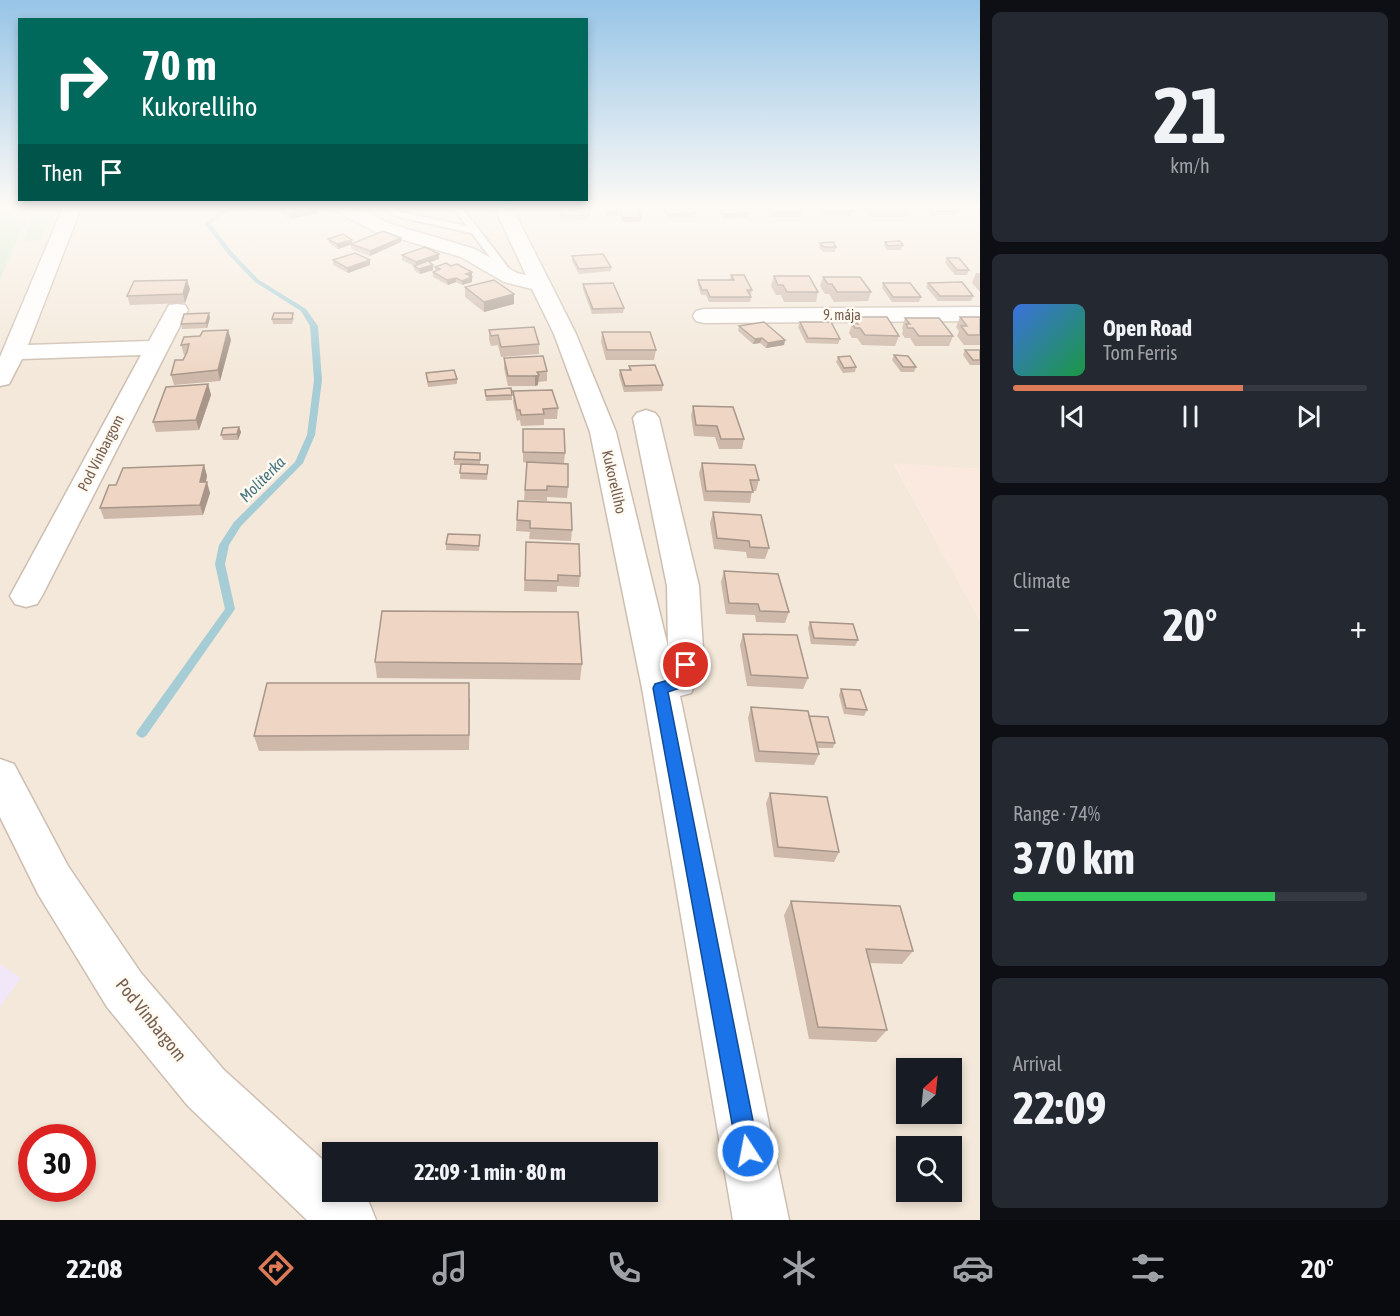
<!DOCTYPE html>
<meta charset="utf-8">
<style>
:root{--surface:#171b24;--page:#242831;--text:#f1f3f6;--muted:#9ea1a6;--line:#363941;--accent:#dd7a58}
body{margin:0;font-family:"Asap Condensed",sans-serif;background:var(--page);color:var(--text);height:100vh;display:flex;flex-direction:column;font-size:22px;white-space:nowrap}
*{box-sizing:border-box;margin:0}
p{font-size:20px;color:var(--muted)}
.icon{flex:none;width:33px;height:33px;fill:none;stroke:currentColor;stroke-width:2;stroke-linecap:round;stroke-linejoin:round}
.map{position:relative;flex:1;overflow:hidden}
.side{display:flex;flex-direction:column;gap:12px;padding:12px;background:#0d0f14;width:420px}
.side>*{flex:none}
.banner{position:absolute;left:18px;top:18px;width:570px;height:183px;border-radius:0px;box-shadow:0 3px 9px #0003;background:#00695c;color:#fff;overflow:hidden}
.needle{width:39px;rotate:27deg}
.controls{position:absolute;left:896px;top:1058px;display:grid;gap:12px}
.controls a{display:grid;place-items:center;width:66px;height:66px;border-radius:0px;background:var(--surface);box-shadow:0 3px 9px #0003;font-size:30px}
.speed{position:absolute;left:18px;top:1124px;display:flex;gap:12px;font-size:30px;font-weight:700;text-align:center}
.speed>*{display:grid;place-content:center;width:78px;height:78px;border-radius:50%;background:var(--surface);box-shadow:0 3px 9px #0003;line-height:1}
.speed .limit{border:9px solid #d22;background:#fff;color:#111}
.pin{position:absolute;display:grid;place-items:center;width:51px;height:51px;color:#fff;margin:-26px;border:3px solid #fff;border-radius:50%;box-shadow:0 2px 6px #0007}
.me{position:absolute;width:66px;margin:-33px;rotate:349deg;stroke-linejoin:round;filter:drop-shadow(0 0 4px #0008)}
.turn{display:flex;align-items:center;gap:21px;height:126px;padding:0 24px;font-size:27px}
.turn .icon{width:78px;height:78px;stroke-width:2.5}
.turn b{display:block;font-size:42px;line-height:51px}
.then{display:flex;align-items:center;height:57px;padding:0 24px;background:#0003;gap:12px;font-size:22px}
.big{font-size:45px;font-weight:700;line-height:1.1}
.side .tile{flex:1;display:flex;flex-direction:column;justify-content:center;gap:9px;min-width:0;padding:0 21px;border-radius:9px;background:var(--page)}
.side .dial{align-items:center;gap:0}
.dial b{font-size:78px;line-height:1}
.song{display:flex;align-items:center;gap:18px}
.cover{width:72px;height:72px;border-radius:9px;background:linear-gradient(135deg,hsl(220 70% 55%),hsl(140 70% 35%))}
.played{height:6px;border-radius:3px;background:linear-gradient(90deg,var(--accent) 65%,var(--line) 65%)}
.keys{display:flex;justify-content:space-around;direction:ltr}
.heat{display:flex;justify-content:space-between;align-items:center;font-size:33px;direction:ltr}
.charge{height:9px;border-radius:4px;background:linear-gradient(90deg,#34c759 74%,var(--line) 0)}
.trip{position:absolute;left:322px;top:1142px;width:336px;height:60px;border-radius:0px;background:var(--surface);box-shadow:0 3px 9px #0003;font-weight:700;line-height:60px;text-align:center}
.tabs{display:flex;height:96px;justify-content:space-around;align-items:center;background:#090b0e;color:var(--muted)}
.tabs .icon{width:42px;height:42px}
.tabs .selected{color:var(--accent)}
.tabs b{font-size:27px;color:var(--text)}
main{display:flex;flex:1;min-height:0}
.map>svg:first-child{display:block}
.residential{fill:#f3e8d9;fill-rule:evenodd}
.commercial{fill:#fbe8df}
.education{fill:#f2e7f8}
.green{fill:#d5e9c9}
.lines{fill:none;stroke-linecap:round;stroke-linejoin:round}
.stream{fill:#a6cdd6;fill-rule:evenodd}
.service-casing{stroke:#cdbeb1;stroke-width:4}
.minor-casing{stroke:#cdbeb1;stroke-width:3}
.service{fill:#fff;fill-rule:evenodd}
.minor{fill:#fff;fill-rule:evenodd}
.wall{fill:#ceb8a9}
.shaded-wall{fill:#a79689}
.building{fill:#efd6c4;stroke:#a79689;stroke-width:1.5}
.route{fill:#1a73e8;stroke:#114b97;stroke-width:1.5}
.labels{text-anchor:middle;stroke-width:5;stroke-linejoin:round;paint-order:stroke}
.far-street-label{font-size:14px;fill:#755e4f;stroke:#fef9f1}
.street-label{font-size:15px;fill:#755e4f;stroke:#fef9f1}
.water-label{font-size:16px;font-style:italic;fill:#467580;stroke:#fef9f1}
.near-street-label{font-size:18px;fill:#755e4f;stroke:#fef9f1}
</style>
<main>
<div class="map">
<svg width="980" height="1220" viewBox="0 0 980 1220">
<rect width="100%" height="100%" fill="#fbf5eb"/>
<path class="residential" d="M0 205H980V469L894 464 980 621V1220H0ZM906 1068H951V1113H906ZM32 1137H82V1188H32ZM906 1146H951V1191H906ZM333 1152H648V1191H333Z"/>
<path class="commercial" d="M894 463 980 469V621Z"/>
<path class="education" d="M0 964 21 978 0 1007Z"/>
<path class="green" d="M0 205H32L0 279Z
M39 205H56L41 240 23 241Z"/>
<g class="lines">
<path class="stream" d="M235 205H243L220 216 211 224 232 252 259 280 306 309 318 326 322 380 315 435 303 463 241 526 229 545 225 564 235 609 146 736 142 738 138 736 136 733 138 730 225 609 215 564 219 545 234 522 295 462 307 435 314 380 310 326 301 311 255 282 228 254 205 224 216 214Z"/>
<defs>
<path id="service" d="M378 205H388L401 212 467 226 451 205H460L516 278 507 280 472 233 395 216Z"/>
<path id="minor" d="M64 205H82L28 345 149 341 169 305 177 304 185 305 188 310 42 596 37 604 26 607 15 604 10 596 141 355 22 359 9 384 0 386V357Z
M329 205H352L388 223 475 249 517 273 526 275 493 205H511L576 334 616 432 668 647 667 586 633 418 637 413 646 410 655 413 659 418 699 586 704 665 691 693 680 696 789 1220H733L642 688 590 432 554 334 532 289 504 282 461 257 374 231 332 209Z
M980 307V321L704 323 696 321 693 316 696 311 704 309Z
M0 759 14 764 68 866 141 973 224 1070 333 1169V1191H358L368 1200 376 1220H307L188 1106 107 1007 38 894 0 817Z"/>
</defs>
<use href="#service" class="service-casing"/>
<use href="#minor" class="minor-casing"/>
<use href="#service" class="service"/>
<use href="#minor" class="minor"/>
</g>
<path class="wall" d="M281 205H314L319 209V213L291 219 281 215V211L283 209Z
M560 205 589 215 588 219 561 220Z
M605 205H637L641 218 640 222H622L621 216H606Z
M661 205H691L695 213V218H667Z
M715 205H744L749 213 748 218 723 219Z
M763 205 801 212 800 217H772L762 209Z
M817 205H848L853 211 851 216H825Z
M864 205H906L909 208 906 217H871L863 208Z
M921 205H952L958 211 956 215H931Z
M969 205H980V216Z
M401 238V242L370 256 351 249V245L338 249 329 243 328 239 352 240V244Z
M885 242 903 245 901 250H887L884 246Z
M820 243 836 247 835 252H823L819 247Z
M439 254V259L429 262 433 265V270L420 274 414 270V266L402 260V255Z
M572 256 611 267V271L579 274 572 261Z
M947 258 969 270 967 275H955L945 263Z
M333 260H370V265L348 273 333 265Z
M451 266 472 272V282L462 285 456 282 448 285 433 277V272L435 271V267Z
M976 273H980V292L972 283Z
M731 275 752 290 751 295H750L751 297 750 302H709L706 295H701L698 285V280H730Z
M774 276 818 292 816 302H784L781 295H776L771 286Z
M823 277 871 292 868 301 834 302 829 294H825L820 286Z
M883 283 921 297 919 302H892L882 288Z
M928 283 973 296 971 301H938L926 287Z
M583 284 624 308 623 313 592 314 583 289Z
M465 287 514 294V304L484 312 465 297Z
M190 289 185 303 130 305 127 296Z
M854 317 899 336 895 346 862 345 857 338H852L849 333Z
M960 317H980V345H964L957 336 959 331 956 327Z
M210 318 207 328 182 329 181 324Z
M294 318 292 324H273L272 319Z
M905 318 953 336 949 346H915L910 338H905L902 334 903 330 902 328Z
M800 322 840 339 838 344 806 343 798 327Z
M739 326 785 340 784 345 766 348 760 343 753 344 738 331Z
M228 330 231 340 220 381 174 385 171 375 183 360 186 354 184 355 181 345 200 336Z
M489 330 539 344V354L501 357 498 345 491 346 489 340Z
M602 332 656 350 654 360H606L601 342Z
M965 350H980V365H970L963 355Z
M894 355 916 367 914 372H901L892 360Z
M838 357 856 367 855 372 843 373 836 362Z
M504 358 547 371V381L538 382V385L535 386H508L504 368Z
M629 366 663 385 662 391 624 392 619 375 620 370H629Z
M426 373 457 379V384L428 387Z
M208 384 211 395 199 430 156 432 153 422Z
M485 390 512 395V400L486 401Z
M513 391 558 408 557 419H544V425L521 426 520 420 517 421 513 402Z
M693 406 744 439 742 449H719L715 437 694 436 691 416Z
M239 427 241 432 238 440H223L221 435Z
M523 429 565 453 564 463H540L568 487 567 498 547 497V501L524 500 527 463 523 462Z
M480 453V465H488L487 480 460 479 461 465H454V459Z
M702 463 759 480 756 491H752L750 503 704 501 699 473Z
M204 465 207 476 206 482 210 493 203 515 104 519 100 508 116 485Z
M518 501 572 530 571 541 529 539 530 532 516 531Z
M713 512 769 548 765 559 747 558 746 552 714 549 710 523Z
M480 535 479 551 446 550V544Z
M526 542 580 576 579 587 557 586V592L524 591Z
M724 571 789 612 785 623 756 622 755 615 726 614 721 582Z
M810 622 858 640 855 646 811 644 808 628Z
M743 634 808 678 803 689 747 686 740 645Z
M375 662 582 664 580 680 377 678Z
M841 689 867 710 864 716 844 714 839 695Z
M470 698 469 750 259 751 254 736Z
M751 707 809 716 835 743 833 748H817L819 754 814 765 755 762 748 718Z
M770 793 839 852 834 862 774 857 766 803Z
M791 901 913 951 902 964 869 963 887 1030 876 1042 809 1039 784 915Z"/>
<path class="shaded-wall" d="M393 205H409L393 207Z
M319 209V213L291 219 290 214Z
M401 238V242L370 256V251Z
M352 240V244L338 249 337 244Z
M439 254V259L416 267V262Z
M370 260V265L348 273 347 268Z
M433 265V270L420 274 419 269Z
M472 272V282L462 285V281L466 274Z
M456 278V282L448 285 447 280Z
M187 280 190 289 185 303 183 294Z
M514 294V304L484 312V302Z
M209 313 210 318 207 328 206 323Z
M228 330 231 340 220 381 218 370Z
M762 338 760 343 753 344 755 339Z
M785 340 784 345 766 348 768 343Z
M539 375 538 385 535 386V376Z
M208 384 211 395 199 430 196 420Z
M239 427 241 432 238 440 237 434Z
M204 465 207 476 203 493 200 482Z
M207 482 210 493 203 515 200 505Z"/>
<path class="building" d="M285 205H314L319 209 290 214 281 211 284 208 282 206Z
M560 205H587L589 215H561Z
M605 205H637L641 218H623L621 212H607Z
M664 205H691L695 213 668 214Z
M718 205H744L749 213 723 214Z
M763 205H795L801 212H773Z
M822 205H848L853 211H826Z
M870 205H906L909 208H873Z
M926 205H952L958 211H932Z
M975 205H980V210Z
M383 231 401 238 370 251 351 244Z
M343 234 352 240 337 244 328 239Z
M900 241 903 245 888 246 885 242Z
M833 242 836 247H824L820 243Z
M425 247 439 254 416 262 402 255Z
M355 253 370 260 347 268 333 260Z
M603 254 611 267 579 269 572 256Z
M947 258H959L969 270H957Z
M428 261 433 265 419 269 414 266Z
M446 263 451 266 457 264 472 272 466 274 472 277 462 281 456 278 447 280 433 272 440 269 435 267Z
M731 275H744L752 290H747L751 297H710L707 290H702L698 280H734Z
M774 276H809L818 292H787L783 285H778Z
M823 277H860L871 292H837L832 284H828Z
M187 280 183 294 127 296 134 281Z
M494 280 514 294 484 302 465 287Z
M962 282 973 296H940L928 283Z
M613 283 624 308 593 309 583 284Z
M883 283H910L921 297H893Z
M209 313 206 323 181 324 184 314Z
M274 313H293L292 319H272Z
M854 317H887L899 336 865 335 860 328H855L852 323 858 324Z
M960 317H980V335H968L961 326H967Z
M905 318H939L953 336H919L913 328H908L906 324H910Z
M764 322 785 340 768 343 762 338 755 339 739 326Z
M800 322H831L840 339 808 338Z
M534 327 539 344 501 347 498 335 491 336 489 330Z
M228 330 218 370 171 375 175 360H183L187 352 189 344 181 345 184 337 200 336 203 331Z
M602 332H650L656 350H607Z
M965 350H980V360H973Z
M894 355 908 356 916 367H903Z
M543 356 547 371 537 372 539 375 535 376H508L504 358Z
M850 356 856 367 844 368 838 357Z
M655 365 663 385 625 386 620 370H631L629 366Z
M454 370 457 379 428 382 426 373Z
M208 384 196 420 153 422 166 387Z
M511 388 512 395 486 396 485 390Z
M552 390 558 408 543 409 544 414 521 415 520 410H517L513 391Z
M693 406 733 407 744 439H721L717 426 696 425Z
M239 427 237 434 221 435 223 428Z
M523 429H564L565 453 523 452Z
M455 452 480 453V460L454 459Z
M527 462 568 464V487L547 486V490H525Z
M702 463 755 465 759 480H750L753 492 706 491Z
M461 464 488 465 487 474 460 473Z
M204 465 200 482H207L200 505 100 508 109 485H116L123 468Z
M518 501 571 503 572 530 530 528V521L517 520Z
M713 512 761 515 769 548 750 547 749 541 717 538Z
M448 534 480 535 479 546 446 544Z
M526 542 579 544 580 576 558 575V581L525 580Z
M724 571 778 574 789 612 760 611 758 604 729 603Z
M382 611 578 612 582 664 375 662Z
M810 622 853 624 858 640 814 638Z
M743 634 797 635 808 678 751 675Z
M267 683H469V735L254 736Z
M841 689 860 690 867 710 846 708Z
M751 707 808 711 819 754 759 751Z
M809 716 828 717 835 743 816 742Z
M770 793 827 797 839 852 778 847Z
M791 901 900 906 913 951 866 949 887 1030 818 1027Z"/>
<linearGradient id="sky" x2="0" y2="1"><stop stop-color="#97c5e7"/><stop offset="0.55" stop-color="#fdfaf6"/><stop offset="1" stop-color="#fdfaf6" stop-opacity="0"/></linearGradient>
<rect width="980" height="376" fill="url(#sky)"/>
<path class="route" d="M686 660 691 661 693 665 683 687 668 692 759 1151 756 1158 748 1162 740 1158 737 1151 653 688 655 684 672 679 681 661Z"/>
<g class="labels">
<g class="far-street-label">
<text x="842" y="320">9. mája</text>
</g>
<g class="street-label">
<text transform="translate(101 453) rotate(-63)" y="5">Pod Vinbargom</text>
<text transform="translate(614 482) rotate(77)" y="5">Kukorelliho</text>
</g>
<g class="water-label">
<text transform="translate(262 479) rotate(-45)" y="6">Moliterka</text>
</g>
<g class="near-street-label">
<text transform="translate(151 1020) rotate(51)" y="6">Pod Vinbargom</text>
</g>
</g>
</svg>
<div class="controls">
<a><svg class="needle" viewBox="-14 -14 28 28"><path d="M0-13l5 13h-10z" fill="#e53935"/><path d="M0 13l5-13h-10z" fill="#9ea1a6"/></svg></a>
<a><svg class="icon" aria-label="search" viewBox="0 0 24 24"><circle cx="10" cy="10" r="6"/><path d="M15 15l6 6"/></svg></a>
</div>
<div class="speed"><div class="limit">30</div></div>
<div class="pin" style="left:686px;top:665px;background:#d93025"><svg class="icon" aria-label="arrive" viewBox="0 0 24 24"><path d="M6 21V4h12l-3 4 3 4H6"/></svg></div>
<svg class="me" style="left:748px;top:1151px" viewBox="-20 -20 40 40"><circle r="17" fill="#1a73e8" stroke="#fff" stroke-width="3"/><path d="M0-11L8 9 0 5-8 9z" fill="#fff"/></svg>
<div class="trip">22:09 · 1 min · 80 m</div>
<div class="banner">
<div class="turn"><svg class="icon" aria-label="right" viewBox="0 0 24 24"><path d="M7 20v-9h11M14 6l5 5-5 5"/></svg><div><b>70 m</b>Kukorelliho</div></div>
<div class="then">Then<svg class="icon" aria-label="arrive" viewBox="0 0 24 24"><path d="M6 21V4h12l-3 4 3 4H6"/></svg></div>
</div>
</div>
<section class="side">
<div class="tile dial"><b>21</b><p>km/h</p></div>
<div class="tile">
<div class="song"><i class="cover"></i><div><b>Open Road</b><p>Tom Ferris</p></div></div>
<div class="played"></div>
<div class="keys"><svg class="icon" aria-label="previous" viewBox="0 0 24 24"><path d="M18 5L8 12l10 7zM5 5v14"/></svg><svg class="icon" aria-label="pause" viewBox="0 0 24 24"><path d="M8 5v14M16 5v14"/></svg><svg class="icon" aria-label="next" viewBox="0 0 24 24"><path d="M6 5l10 7-10 7zM19 5v14"/></svg></div>
</div>
<div class="tile"><p>Climate</p>
<div class="heat"><a>−</a><b class="big">20°</b><a>+</a></div>
</div>
<div class="tile"><p>Range · 74%</p><b class="big">370 km</b><div class="charge"></div></div>
<div class="tile"><p>Arrival</p><b class="big">22:09</b></div>
</section>
</main>
<nav class="tabs">
<b>22:08</b>
<svg class="icon selected" aria-label="directions" viewBox="0 0 24 24"><path d="M12 3l9 9-9 9-9-9zM9 14v-3h6M13 9l2 2-2 2"/></svg>
<svg class="icon" aria-label="music" viewBox="0 0 24 24"><path d="M9 18V5l10-2v13"/><circle cx="6" cy="18" r="3"/><circle cx="16" cy="16" r="3"/></svg>
<svg class="icon" aria-label="phone" viewBox="0 0 24 24"><path d="M5 4h4l2 5-3 2q2 4 5 5l2-3 5 2v4C11 20 4 13 5 4z"/></svg>
<svg class="icon" aria-label="climate" viewBox="0 0 24 24"><path d="M12 3v18M4 7l16 10M4 17L20 7"/></svg>
<svg class="icon" aria-label="car" viewBox="0 0 24 24"><path d="M5 17H2v-5l4-1 3-4h7l3 4 3 1v5h-3M9 17h6M6 11h13"/><circle cx="7" cy="17" r="2"/><circle cx="17" cy="17" r="2"/></svg>
<svg class="icon" aria-label="filters" viewBox="0 0 24 24"><path d="M4 7h16M4 17h16"/><circle cx="9" cy="7" r="2"/><circle cx="15" cy="17" r="2"/></svg>
<b>20°</b>
</nav>
